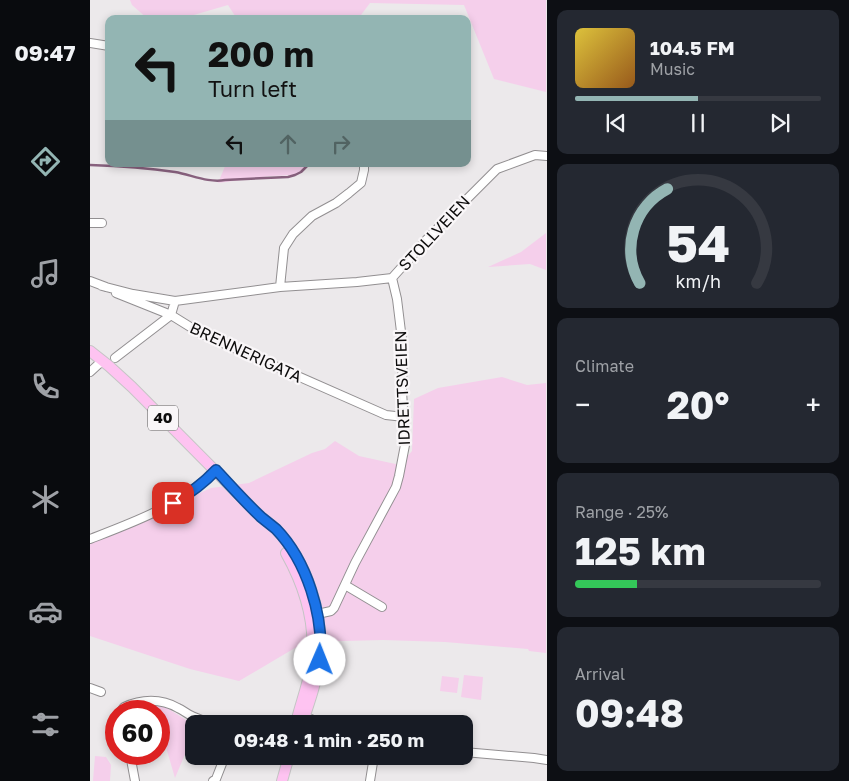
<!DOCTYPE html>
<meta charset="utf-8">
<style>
:root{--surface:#171b24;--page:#242831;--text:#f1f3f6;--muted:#9ea1a6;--line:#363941;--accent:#93b5b3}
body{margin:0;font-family:"Golos Text",sans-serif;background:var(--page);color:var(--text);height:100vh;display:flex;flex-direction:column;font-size:19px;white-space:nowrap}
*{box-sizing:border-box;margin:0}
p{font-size:16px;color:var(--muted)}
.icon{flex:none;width:28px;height:28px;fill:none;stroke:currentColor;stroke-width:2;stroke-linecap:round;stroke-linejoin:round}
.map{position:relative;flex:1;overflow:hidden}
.panel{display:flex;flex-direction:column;gap:10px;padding:10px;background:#0d0f14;width:302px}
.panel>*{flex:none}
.guide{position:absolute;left:15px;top:15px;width:366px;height:152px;border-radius:10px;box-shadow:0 2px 8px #0003;background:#93b5b3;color:#111;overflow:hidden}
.speed{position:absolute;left:15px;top:700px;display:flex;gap:10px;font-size:25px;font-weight:700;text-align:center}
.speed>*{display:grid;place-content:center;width:65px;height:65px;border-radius:50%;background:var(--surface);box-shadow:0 2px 8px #0003;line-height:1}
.speed .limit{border:8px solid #d22;background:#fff;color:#111}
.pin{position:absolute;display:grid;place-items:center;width:42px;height:42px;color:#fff;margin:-21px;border-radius:10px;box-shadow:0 2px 8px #0006}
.me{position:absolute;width:55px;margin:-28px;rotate:1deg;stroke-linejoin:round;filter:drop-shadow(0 0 4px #0008)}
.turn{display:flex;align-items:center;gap:18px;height:105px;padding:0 20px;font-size:22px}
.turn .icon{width:65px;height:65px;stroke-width:2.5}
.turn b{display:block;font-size:35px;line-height:42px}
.lanes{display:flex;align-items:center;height:48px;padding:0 20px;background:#0003;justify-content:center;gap:25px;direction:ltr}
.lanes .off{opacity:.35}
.big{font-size:38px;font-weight:700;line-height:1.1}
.panel .widget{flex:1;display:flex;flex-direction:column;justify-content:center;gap:8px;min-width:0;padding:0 18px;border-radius:10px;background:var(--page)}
.panel .dial{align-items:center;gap:0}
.dial svg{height:130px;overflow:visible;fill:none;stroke:var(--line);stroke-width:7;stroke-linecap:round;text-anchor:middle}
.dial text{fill:var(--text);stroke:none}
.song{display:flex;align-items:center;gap:15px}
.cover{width:60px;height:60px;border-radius:8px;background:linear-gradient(135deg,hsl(50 70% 55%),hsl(30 70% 35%))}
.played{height:5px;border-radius:2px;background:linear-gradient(90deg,var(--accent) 50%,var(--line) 50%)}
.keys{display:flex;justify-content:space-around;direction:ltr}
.heat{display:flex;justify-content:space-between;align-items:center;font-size:28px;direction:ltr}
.charge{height:8px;border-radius:4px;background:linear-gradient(90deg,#34c759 25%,var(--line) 0)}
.trip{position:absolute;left:95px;top:715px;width:288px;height:50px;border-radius:10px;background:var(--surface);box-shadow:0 2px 8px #0003;font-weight:700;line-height:50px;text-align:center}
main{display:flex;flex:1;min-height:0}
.dock{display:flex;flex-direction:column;width:90px;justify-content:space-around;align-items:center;background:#090b0e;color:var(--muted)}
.dock .icon{width:35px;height:35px}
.dock .active{color:var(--accent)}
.dock b{font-size:22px;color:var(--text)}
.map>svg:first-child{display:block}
.green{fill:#f5cfeb}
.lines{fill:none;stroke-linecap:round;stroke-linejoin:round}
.stream{stroke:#88617e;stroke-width:2.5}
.minor-casing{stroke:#928f91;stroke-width:10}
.major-casing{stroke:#c5c5c5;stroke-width:12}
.minor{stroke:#fff;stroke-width:8}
.major{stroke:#fec3f1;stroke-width:10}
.route-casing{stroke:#114b97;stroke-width:12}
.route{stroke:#1a73e8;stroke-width:9}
.labels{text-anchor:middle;stroke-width:4.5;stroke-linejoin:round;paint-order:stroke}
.shield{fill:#f9f6f8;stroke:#545253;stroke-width:1}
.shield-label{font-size:15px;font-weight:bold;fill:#0d0c0c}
.street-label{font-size:16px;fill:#0d0c0c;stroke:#f9f6f8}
</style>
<main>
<nav class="dock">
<b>09:47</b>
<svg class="icon active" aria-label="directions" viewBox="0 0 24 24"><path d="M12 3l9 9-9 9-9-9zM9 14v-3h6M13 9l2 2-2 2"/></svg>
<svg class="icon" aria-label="music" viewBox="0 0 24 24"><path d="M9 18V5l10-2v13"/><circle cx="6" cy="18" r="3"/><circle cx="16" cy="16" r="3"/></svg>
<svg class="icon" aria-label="phone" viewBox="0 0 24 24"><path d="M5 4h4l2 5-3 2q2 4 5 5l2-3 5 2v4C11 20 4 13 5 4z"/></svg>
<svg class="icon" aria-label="climate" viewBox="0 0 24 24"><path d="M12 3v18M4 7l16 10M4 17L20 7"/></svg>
<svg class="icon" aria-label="car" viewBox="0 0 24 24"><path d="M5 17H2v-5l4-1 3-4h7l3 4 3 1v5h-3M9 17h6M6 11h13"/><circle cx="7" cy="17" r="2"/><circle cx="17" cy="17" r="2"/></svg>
<svg class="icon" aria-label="filters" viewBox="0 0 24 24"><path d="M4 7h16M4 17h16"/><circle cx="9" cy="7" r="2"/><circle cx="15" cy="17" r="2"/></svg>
</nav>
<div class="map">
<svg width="457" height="781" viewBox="0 0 457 781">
<rect width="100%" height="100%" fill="#ece9eb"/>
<path class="green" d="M40 0H456V92L404 79 374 5 280 3 268 19H147L138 5 90 19H58L42 5Z
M136 164H219L206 175 180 176 128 183Z
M456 233V270L440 264 398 267 431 252Z
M412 377 437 385 456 383V653L439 651 438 649 355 642 293 640 215 642 149 681 100 669 0 636V543L121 488 159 483 222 453 235 449 245 441 269 456 310 465 322 451 324 399 348 388Z
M374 675 393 677 391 700 371 697Z
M352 676 369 678 367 693 350 691Z
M63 704 77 708 104 725V733L85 778 69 723V711H65Z
M5 756 16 757 21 765 20 781H3Z"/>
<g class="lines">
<path class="stream" d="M0 165C29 166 57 168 85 172 102 175 118 183 135 180L198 177 205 175 211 172 219 164"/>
<defs>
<path id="minor" d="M0 43 19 46
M0 223H12
M0 281 16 287
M12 286 43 294 85 301 190 287 267 282 302 278 337 239 407 169 445 155 457 156
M190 287 194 248 203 234 222 216 246 203 259 193 271 183 274 170V164
M26 293 81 315 110 333 296 415 314 417
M25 358 81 315 85 301
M0 372 12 361
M0 539C44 522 92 505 125 470
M255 585 292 607
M223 615 241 611 244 608 265 563 306 487 309 476 315 445 312 390 313 348 307 299 302 278
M0 688 11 692
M31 711 34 707C51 699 71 698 88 708 93 710 97 714 102 716 108 719 114 720 121 724
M211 719C217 716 225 720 230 724
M374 752 444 758 457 760
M40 754 45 781
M123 781 126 779 135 756
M280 781 284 756"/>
<path id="major" d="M0 351 19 366 42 387 171 517C176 521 182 525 186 529 216 560 233 611 230 653 228 678 220 701 212 724
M196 553C216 589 228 630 220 671 217 687 211 703 207 719
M192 781 199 756"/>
</defs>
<use href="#minor" class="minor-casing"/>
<use href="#major" class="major-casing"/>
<use href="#minor" class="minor"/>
<use href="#major" class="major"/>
</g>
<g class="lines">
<defs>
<path id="route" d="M83 503C99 494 113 484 126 470 141 486 155 502 171 517 176 521 181 525 186 529 217 561 234 616 230 660"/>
</defs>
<use href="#route" class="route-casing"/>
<use href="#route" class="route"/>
</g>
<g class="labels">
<rect class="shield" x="58" y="405.5" width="30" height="25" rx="4"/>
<g class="shield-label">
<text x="73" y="423">40</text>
</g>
<g class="street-label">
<text transform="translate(344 233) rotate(-47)" y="6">STOLLVEIEN</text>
<text transform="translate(156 352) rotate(25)" y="6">BRENNERIGATA</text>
<text transform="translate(312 388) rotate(-92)" y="6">IDRETTSVEIEN</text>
</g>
</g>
</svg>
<div class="speed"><div class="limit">60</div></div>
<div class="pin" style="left:83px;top:503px;background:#d93025"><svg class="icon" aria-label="arrive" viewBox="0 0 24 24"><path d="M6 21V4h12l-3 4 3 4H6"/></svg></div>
<svg class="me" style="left:230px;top:660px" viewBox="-20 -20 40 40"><circle r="19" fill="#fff"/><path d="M0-13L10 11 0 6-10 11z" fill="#1a73e8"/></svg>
<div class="trip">09:48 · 1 min · 250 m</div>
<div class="guide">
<div class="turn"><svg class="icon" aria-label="left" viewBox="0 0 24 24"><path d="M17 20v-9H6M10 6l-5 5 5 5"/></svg><div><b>200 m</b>Turn left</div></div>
<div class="lanes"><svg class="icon" aria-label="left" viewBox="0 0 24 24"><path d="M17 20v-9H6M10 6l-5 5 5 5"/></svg><svg class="icon off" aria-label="ahead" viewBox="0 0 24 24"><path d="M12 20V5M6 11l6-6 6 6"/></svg><svg class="icon off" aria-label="right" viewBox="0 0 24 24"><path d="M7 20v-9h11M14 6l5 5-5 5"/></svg></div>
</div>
</div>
<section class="panel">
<div class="widget">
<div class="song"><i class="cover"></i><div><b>104.5 FM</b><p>Music</p></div></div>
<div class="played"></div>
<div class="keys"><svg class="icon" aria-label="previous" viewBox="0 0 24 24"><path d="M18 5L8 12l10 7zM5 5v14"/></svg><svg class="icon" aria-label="pause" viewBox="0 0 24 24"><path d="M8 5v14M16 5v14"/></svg><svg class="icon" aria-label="next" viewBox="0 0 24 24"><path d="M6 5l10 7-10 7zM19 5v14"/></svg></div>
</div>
<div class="widget dial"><svg viewBox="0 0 100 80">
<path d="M14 69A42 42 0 1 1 86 69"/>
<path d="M14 69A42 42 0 0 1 31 11" stroke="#93b5b3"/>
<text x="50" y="56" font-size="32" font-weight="700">54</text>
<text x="50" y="72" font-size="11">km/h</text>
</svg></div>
<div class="widget"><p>Climate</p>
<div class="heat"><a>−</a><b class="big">20°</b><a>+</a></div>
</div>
<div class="widget"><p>Range · 25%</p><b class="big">125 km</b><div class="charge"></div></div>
<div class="widget"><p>Arrival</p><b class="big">09:48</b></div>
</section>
</main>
